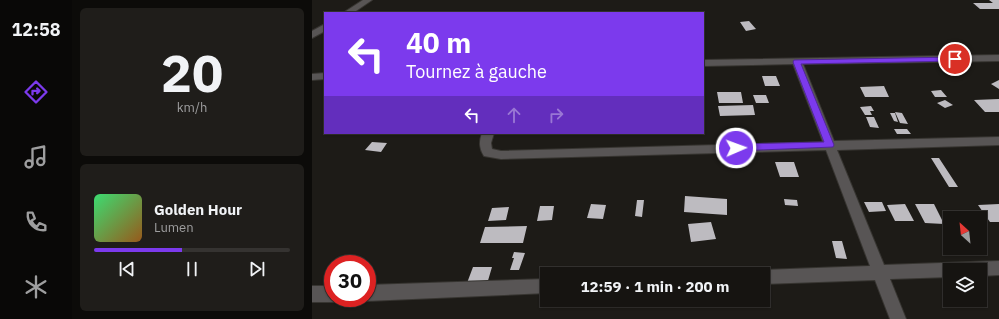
<!DOCTYPE html>
<html lang="fr">
<meta charset="utf-8">
<style>
:root{--surface:#161411;--page:#1f1d1a;--text:#f1f3f6;--muted:#9e9e9f;--line:#353331;--accent:#7c3aed}
body{margin:0;font-family:"IBM Plex Sans",sans-serif;background:var(--page);color:var(--text);height:100vh;display:flex;flex-direction:column;font-size:15px;white-space:nowrap}
*{box-sizing:border-box;margin:0}
p{font-size:13px;color:var(--muted)}
.icon{flex:none;width:22px;height:22px;fill:none;stroke:currentColor;stroke-width:2;stroke-linecap:round;stroke-linejoin:round}
.map{position:relative;flex:1;overflow:hidden}
.drawer{display:flex;flex-direction:column;gap:8px;padding:8px;background:#0c0b09;width:240px}
.drawer>*{flex:none}
.top-card{position:absolute;left:12px;top:12px;width:380px;height:122px;border-radius:0px;box-shadow:0 1px 3px #0004,0 0 0 1px var(--line);background:#7c3aed;color:#fff;overflow:hidden}
.needle{width:26px;rotate:333deg}
.buttons{position:absolute;left:631px;top:211px;display:grid;gap:8px}
.buttons a{display:grid;place-items:center;width:44px;height:44px;border-radius:0px;background:var(--surface);box-shadow:0 1px 3px #0004,0 0 0 1px var(--line);font-size:20px}
.speed{position:absolute;left:12px;top:255px;display:flex;gap:8px;font-size:20px;font-weight:700;text-align:center}
.speed>*{display:grid;place-content:center;width:52px;height:52px;border-radius:50%;background:var(--surface);box-shadow:0 1px 3px #0004,0 0 0 1px var(--line);line-height:1}
.speed .limit{border:6px solid #d22;background:#fff;color:#111}
.pin{position:absolute;display:grid;place-items:center;width:34px;height:34px;color:#fff;margin:-17px;border:2px solid #fff;border-radius:50%;box-shadow:0 1px 4px #0007}
.me{position:absolute;width:44px;margin:-22px;rotate:88deg;stroke-linejoin:round;filter:drop-shadow(0 0 3px #0008)}
.turn{display:flex;align-items:center;gap:14px;height:84px;padding:0 16px;font-size:18px}
.turn .icon{width:52px;height:52px;stroke-width:2.5}
.turn b{display:block;font-size:28px;line-height:34px}
.lanes{display:flex;align-items:center;height:38px;padding:0 16px;background:#0003;justify-content:center;gap:20px;direction:ltr}
.lanes .off{opacity:.35}
.drawer .card{flex:1;display:flex;flex-direction:column;justify-content:center;gap:6px;min-width:0;padding:0 14px;border-radius:6px;background:var(--page)}
.drawer .dial{align-items:center;gap:0}
.dial b{font-size:52px;line-height:1}
.song{display:flex;align-items:center;gap:12px}
.cover{width:48px;height:48px;border-radius:6px;background:linear-gradient(135deg,hsl(140 70% 55%),hsl(30 70% 35%))}
.played{height:4px;border-radius:2px;background:linear-gradient(90deg,var(--accent) 45%,var(--line) 45%)}
.keys{display:flex;justify-content:space-around;direction:ltr}
.trip{position:absolute;left:228px;top:267px;width:230px;height:40px;border-radius:0px;background:var(--surface);box-shadow:0 1px 3px #0004,0 0 0 1px var(--line);font-weight:800;line-height:40px;text-align:center}
main{display:flex;flex:1;min-height:0}
.menu{display:flex;flex-direction:column;width:72px;justify-content:space-around;align-items:center;background:#090807;color:var(--muted)}
.menu .icon{width:28px;height:28px}
.menu .on{color:var(--accent)}
.menu b{font-size:18px;color:var(--text)}
.map>svg:first-child{display:block}
.building{fill:#bdbbc0}
.lines{fill:none;stroke-linecap:round;stroke-linejoin:round}
.street-casing{stroke:#373531;stroke-width:2}
.street{fill:#585555;fill-rule:evenodd}
.route{fill:#7c3aed;stroke:#51269a}
</style>
<main>
<nav class="menu">
<b>12:58</b>
<svg class="icon on" aria-label="directions" viewBox="0 0 24 24"><path d="M12 3l9 9-9 9-9-9zM9 14v-3h6M13 9l2 2-2 2"/></svg>
<svg class="icon" aria-label="music" viewBox="0 0 24 24"><path d="M9 18V5l10-2v13"/><circle cx="6" cy="18" r="3"/><circle cx="16" cy="16" r="3"/></svg>
<svg class="icon" aria-label="phone" viewBox="0 0 24 24"><path d="M5 4h4l2 5-3 2q2 4 5 5l2-3 5 2v4C11 20 4 13 5 4z"/></svg>
<svg class="icon" aria-label="climate" viewBox="0 0 24 24"><path d="M12 3v18M4 7l16 10M4 17L20 7"/></svg>
</nav>
<section class="drawer">
<div class="card dial"><b>20</b><p>km/h</p></div>
<div class="card">
<div class="song"><i class="cover"></i><div><b>Golden Hour</b><p>Lumen</p></div></div>
<div class="played"></div>
<div class="keys"><svg class="icon" aria-label="previous" viewBox="0 0 24 24"><path d="M18 5L8 12l10 7zM5 5v14"/></svg><svg class="icon" aria-label="pause" viewBox="0 0 24 24"><path d="M8 5v14M16 5v14"/></svg><svg class="icon" aria-label="next" viewBox="0 0 24 24"><path d="M6 5l10 7-10 7zM19 5v14"/></svg></div>
</div>
</section>
<div class="map">
<svg width="687" height="319" viewBox="0 0 687 319">
<rect width="100%" height="100%" fill="#1d1b17"/>
<path class="building" d="M677 0H687V9H668L661 3H681Z
M437 21 444 29 434 31 428 22Z
M450 76H464L468 86H453Z
M687 80V89L679 84Z
M572 86 577 97H553L548 87Z
M629 90 635 97H623L619 91Z
M405 92H429L431 103H407Z
M441 95H454L457 103H444Z
M687 99V112H673L662 100Z
M633 100 641 105 633 108 625 103Z
M441 105 443 115 408 116 406 106Z
M559 106 562 111H558L560 115H553L548 107Z
M583 112 590 113 596 124 588 123Z
M578 113H583L586 122 582 121Z
M554 117H562L567 128 558 127Z
M582 129H595L599 134H585Z
M60 142 75 143 69 152 53 150Z
M619 158H627L646 187H637Z
M463 162H482L487 177H468Z
M373 196 415 199V215L372 212Z
M472 199 485 200 486 206 473 205Z
M325 200H332L330 217 323 216Z
M552 202H570L574 211 557 212Z
M279 204 294 205 291 219 275 218Z
M593 204 602 221H583L575 205Z
M603 204H622L632 224 613 223Z
M687 204V222H678L666 205Z
M228 206H242L240 220 225 221Z
M197 207 194 220 176 221 180 208Z
M399 222 404 239 379 242 376 224Z
M215 226 211 243H168L173 227Z
M520 241H530L535 259 524 258Z
M202 252 213 253 207 270H198L202 258H200Z
M161 267H180L175 284 155 283Z
M268 267 288 269 287 274H267Z"/>
<g class="lines">
<defs>
<path id="street" d="M51 0H60L41 13H31Z
M13 24V31L0 38V31Z
M687 55V61L491 64 522 141 687 137V145L525 150 572 265 687 261V275L668 276V270H638V277L578 279 594 319H578L563 280 451 284V274H445L446 272 451 270 558 266 514 150 189 159 172 156C167 148 167 142 170 133H182L179 143 180 149 189 151 511 142 481 64 391 66V60Z
M13 73V79L0 80V74Z
M235 279V293L55 301 49 298H55V285Z
M0 286H21V298H27V299L21 302H0Z"/>
</defs>
<use href="#street" class="street-casing"/>
<use href="#street" class="street"/>
</g>
<path class="route" d="M643 57 646 59 645 61 489 64 522 145 521 147 424 151 419 148 424 144 512 142 481 62 482 60Z"/>
</svg>
<div class="buttons">
<a><svg class="needle" viewBox="-14 -14 28 28"><path d="M0-13l5 13h-10z" fill="#e53935"/><path d="M0 13l5-13h-10z" fill="#9e9e9f"/></svg></a>
<a><svg class="icon" aria-label="layers" viewBox="0 0 24 24"><path d="M12 4l9 5-9 5-9-5zM3 14l9 5 9-5"/></svg></a>
</div>
<div class="speed"><div class="limit">30</div></div>
<div class="pin" style="left:643px;top:59px;background:#d93025"><svg class="icon" aria-label="arrive" viewBox="0 0 24 24"><path d="M6 21V4h12l-3 4 3 4H6"/></svg></div>
<svg class="me" style="left:424px;top:148px" viewBox="-20 -20 40 40"><circle r="17" fill="#7c3aed" stroke="#fff" stroke-width="3"/><path d="M0-11L8 9 0 5-8 9z" fill="#fff"/></svg>
<div class="trip">12:59 · 1 min · 200 m</div>
<div class="top-card">
<div class="turn"><svg class="icon" aria-label="left" viewBox="0 0 24 24"><path d="M17 20v-9H6M10 6l-5 5 5 5"/></svg><div><b>40 m</b>Tournez à gauche</div></div>
<div class="lanes"><svg class="icon" aria-label="left" viewBox="0 0 24 24"><path d="M17 20v-9H6M10 6l-5 5 5 5"/></svg><svg class="icon off" aria-label="ahead" viewBox="0 0 24 24"><path d="M12 20V5M6 11l6-6 6 6"/></svg><svg class="icon off" aria-label="right" viewBox="0 0 24 24"><path d="M7 20v-9h11M14 6l5 5-5 5"/></svg></div>
</div>
</div>
</main>
